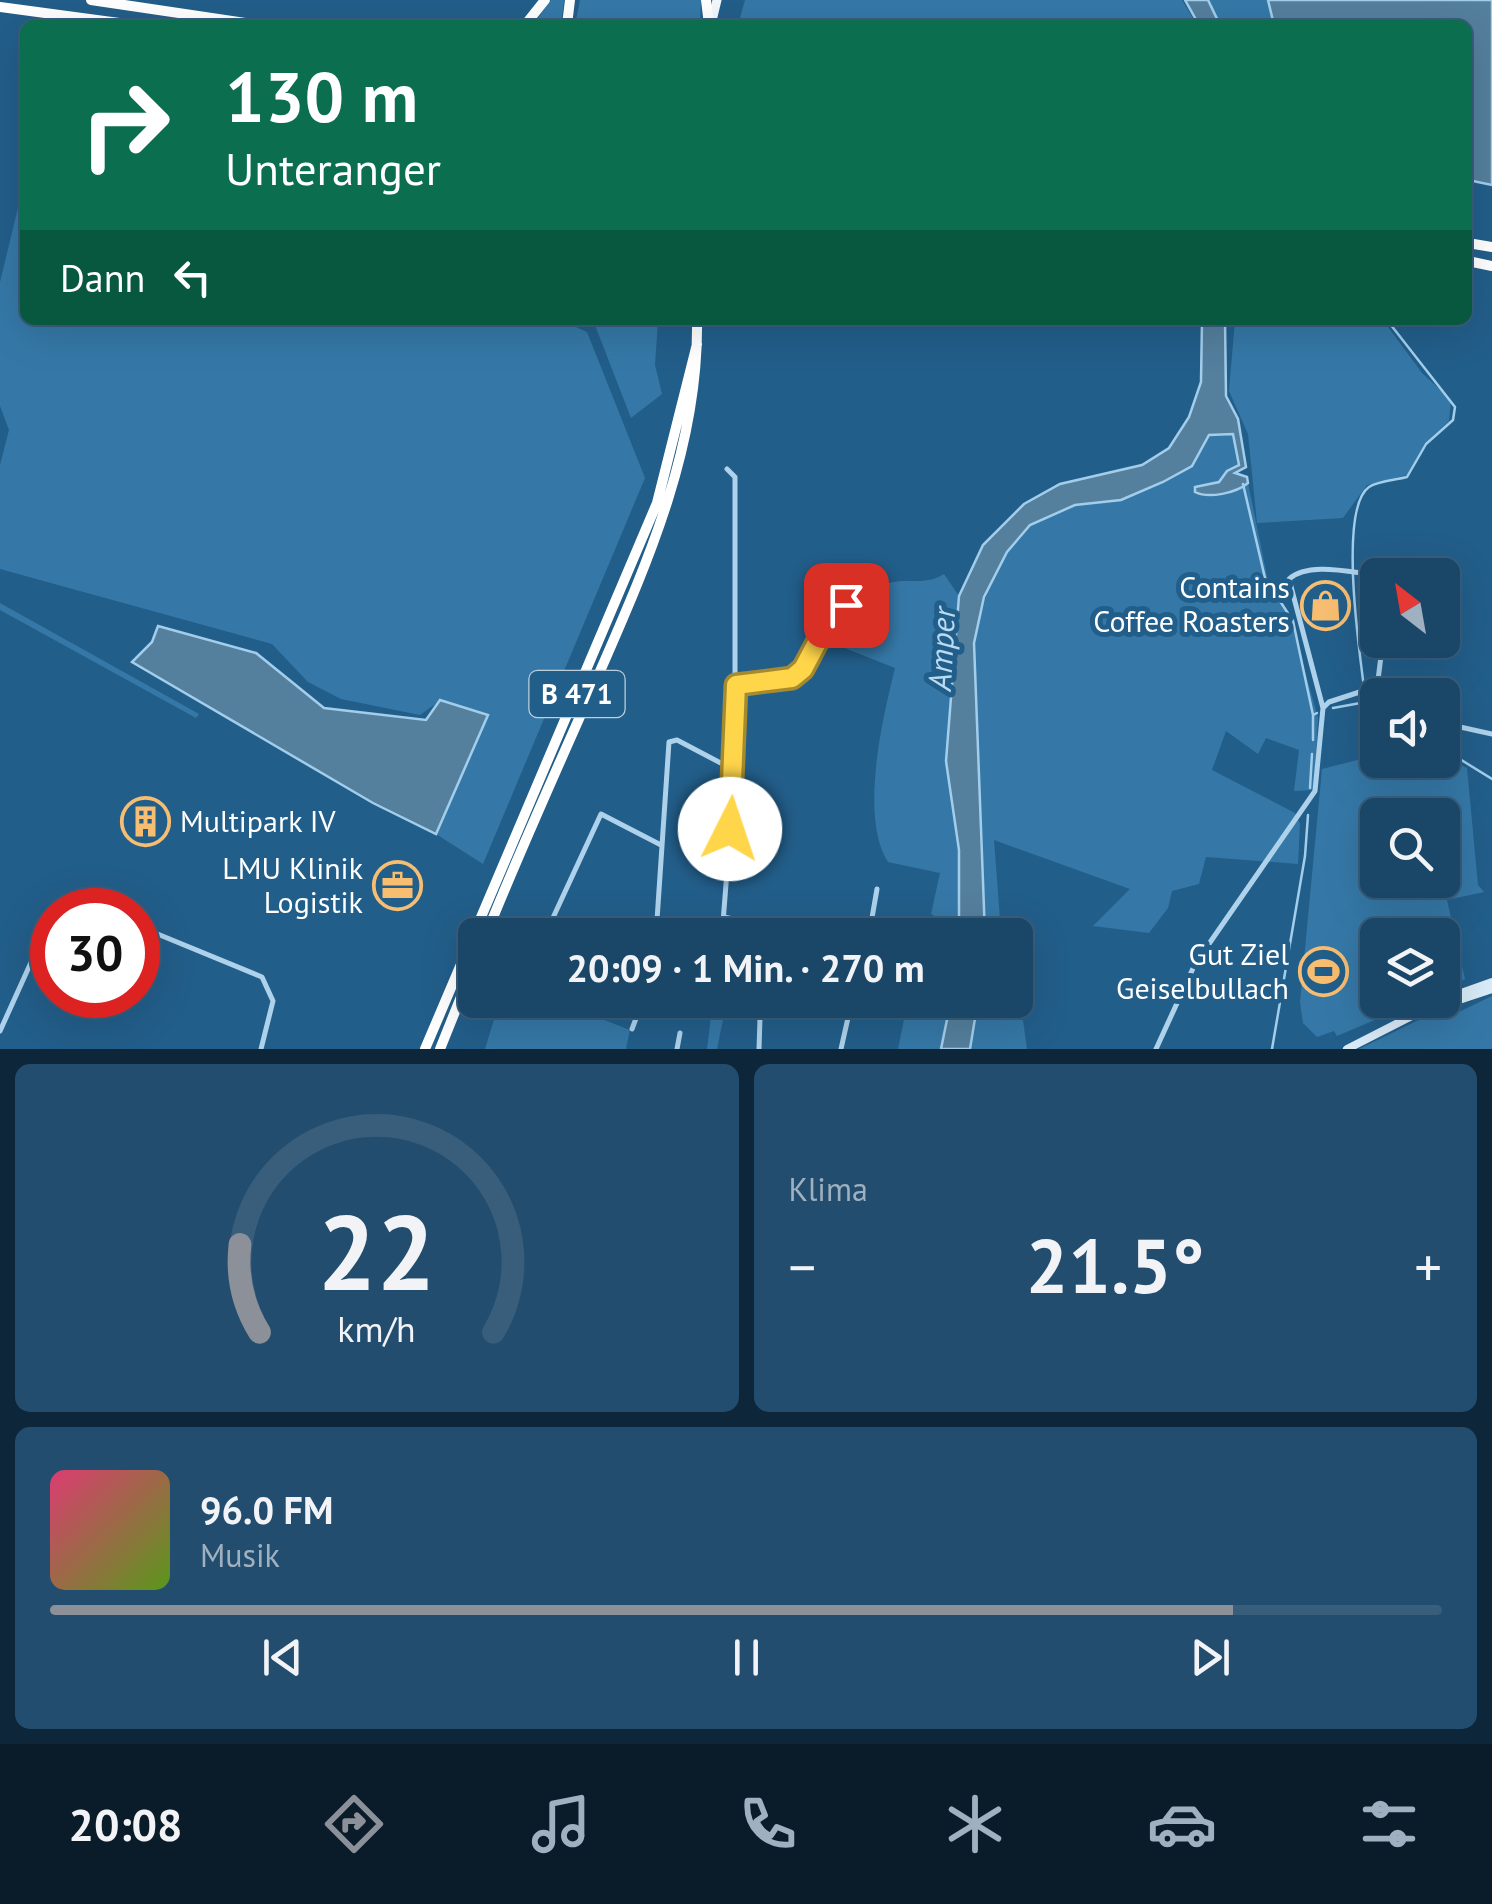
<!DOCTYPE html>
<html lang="de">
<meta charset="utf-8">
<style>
:root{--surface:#1a4668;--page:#234d6e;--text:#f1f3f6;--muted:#9fb1c0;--line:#385e7c;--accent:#8c9099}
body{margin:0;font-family:"PT Sans",sans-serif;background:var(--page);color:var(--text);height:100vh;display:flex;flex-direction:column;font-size:38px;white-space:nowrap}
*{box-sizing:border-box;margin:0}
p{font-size:32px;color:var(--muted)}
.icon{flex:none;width:55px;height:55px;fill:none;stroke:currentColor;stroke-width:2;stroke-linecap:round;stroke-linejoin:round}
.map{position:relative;height:1049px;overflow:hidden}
.side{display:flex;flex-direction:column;gap:15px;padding:15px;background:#0e2639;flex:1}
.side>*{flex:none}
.guide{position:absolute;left:20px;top:20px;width:1452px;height:305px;border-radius:15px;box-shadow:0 10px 40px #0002,0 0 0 2px var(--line);background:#0b6e4f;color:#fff;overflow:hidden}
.needle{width:65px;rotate:329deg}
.controls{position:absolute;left:1360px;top:558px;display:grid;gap:20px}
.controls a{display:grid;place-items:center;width:100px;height:100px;border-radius:15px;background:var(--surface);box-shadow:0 10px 40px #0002,0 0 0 2px var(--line);font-size:50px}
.speed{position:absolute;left:30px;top:888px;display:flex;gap:20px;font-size:50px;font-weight:700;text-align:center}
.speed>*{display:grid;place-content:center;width:130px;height:130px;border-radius:50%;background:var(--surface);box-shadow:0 10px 40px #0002,0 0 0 2px var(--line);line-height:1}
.speed .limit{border:15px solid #d22;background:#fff;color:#111}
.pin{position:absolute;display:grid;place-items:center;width:85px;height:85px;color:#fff;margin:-42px;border-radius:20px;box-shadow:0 5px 15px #0006}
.me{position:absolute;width:110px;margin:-55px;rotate:4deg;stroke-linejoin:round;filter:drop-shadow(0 0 8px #0008)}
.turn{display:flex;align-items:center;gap:35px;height:210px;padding:0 40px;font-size:45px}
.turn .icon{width:130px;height:130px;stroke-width:2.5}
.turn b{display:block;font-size:70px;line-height:85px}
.then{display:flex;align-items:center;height:95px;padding:0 40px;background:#0003;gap:20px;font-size:38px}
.big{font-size:75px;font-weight:700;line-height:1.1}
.side .card{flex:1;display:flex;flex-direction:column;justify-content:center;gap:15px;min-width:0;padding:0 35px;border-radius:15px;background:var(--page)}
.side .dial{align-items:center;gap:0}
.dial svg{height:260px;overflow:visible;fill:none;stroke:var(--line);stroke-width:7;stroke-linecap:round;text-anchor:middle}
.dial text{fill:var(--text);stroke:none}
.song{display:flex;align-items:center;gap:30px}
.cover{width:120px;height:120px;border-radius:15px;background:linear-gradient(135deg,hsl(340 70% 55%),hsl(90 70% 35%))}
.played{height:10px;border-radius:5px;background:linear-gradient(90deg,var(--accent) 85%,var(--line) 85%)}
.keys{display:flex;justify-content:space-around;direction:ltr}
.heat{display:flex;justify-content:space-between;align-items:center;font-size:55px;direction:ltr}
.side .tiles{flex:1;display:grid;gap:15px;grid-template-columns:1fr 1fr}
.card:last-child{grid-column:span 2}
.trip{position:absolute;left:458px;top:918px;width:575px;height:100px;border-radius:15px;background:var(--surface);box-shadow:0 10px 40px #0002,0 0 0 2px var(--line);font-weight:700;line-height:100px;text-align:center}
.dock{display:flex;height:160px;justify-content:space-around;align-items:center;background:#0a1c2a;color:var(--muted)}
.dock .icon{width:70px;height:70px}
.dock .on{color:var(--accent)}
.dock b{font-size:45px;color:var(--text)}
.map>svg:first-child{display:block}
.green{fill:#3578a7;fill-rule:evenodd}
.water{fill:#547f9d;stroke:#a2ceec;stroke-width:2.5}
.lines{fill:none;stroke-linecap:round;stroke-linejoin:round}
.stream{stroke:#a2ceec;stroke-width:2.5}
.street{stroke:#aed2eb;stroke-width:5}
.secondary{stroke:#d9ebf8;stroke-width:8}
.primary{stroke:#f2f9fe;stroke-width:9}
.highway{stroke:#fff;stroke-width:10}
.route-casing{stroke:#a68a30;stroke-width:25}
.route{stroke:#ffd54a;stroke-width:18}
.labels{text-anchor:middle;stroke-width:10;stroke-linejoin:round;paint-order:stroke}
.shield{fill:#225e8a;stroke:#bdcfdc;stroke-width:2.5}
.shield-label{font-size:28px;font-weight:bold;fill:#fff}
.poi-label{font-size:30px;fill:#fff;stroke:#225e8a;text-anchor:end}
.water-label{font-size:32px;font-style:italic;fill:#badbf2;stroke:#225e8a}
</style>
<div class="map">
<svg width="1492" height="1049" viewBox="0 0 1492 1049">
<rect width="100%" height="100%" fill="#225e8a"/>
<path class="green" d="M551 0H564L561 25H533Z
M580 0H701L700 25H585L584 20 582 25H575Z
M745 0H1182L1197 25H738Z
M1208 0H1268L1274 25H1220Z
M25 179V320H560L587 332 645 478 483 864 436 834 488 716 441 700 420 715 341 699 308 682 272 644 0 569V465L9 430 0 406V282Z
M593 320H658L655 365 662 394 631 418Z
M1235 320H1383L1422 373 1451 400 1449 421 1425 443 1407 475 1367 485 1343 518 1257 523 1248 434 1229 391Z
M1209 434H1233L1239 465 1219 482 1195 487 1205 496 1239 490 1248 483 1269 586 1290 618 1318 718 1314 790 1294 791 1299 750 1266 738 1258 754 1226 731 1212 770 1295 813 1300 824 1298 864 1206 857 1199 884 1172 891 1168 908 1149 933 1093 926 1130 889 994 840 1001 932 985 935 974 643C983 603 995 552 1030 526 1089 480 1162 522 1209 434Z
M944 574 959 596 946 761 959 850V935H942L943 921 931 914 940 873 888 862C859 817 883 717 895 668L822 639C836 615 861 591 889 583 910 578 924 586 944 574Z
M0 604V603L199 714 196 718 0 610Z
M1377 755 1378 760H1442L1443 756 1467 768 1478 885 1484 892 1447 900 1465 979 1443 990 1442 935H1378V1000H1422L1337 1036 1334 1031 1317 1037 1303 1023 1300 1002 1322 769ZM1378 815H1442V880H1378Z
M1492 996V1049H1359L1431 1014 1444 1019Z
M500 1000H553L630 1030 626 1049H485Z
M713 1000 726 1005 717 1049H707Z
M908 1000H951L941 1049H898Z
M978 1000H993L992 1019 1023 1020 1027 1049H970Z"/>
<path class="water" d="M1185 0H1208L1220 25H1199Z
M1268 0H1492V185L1468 180V25H1274Z
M1202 320H1225L1226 396 1238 419 1246 467 1235 473 1247 477 1248 483C1236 493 1209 499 1195 492V487L1219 482 1227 471 1239 465 1233 434 1209 435 1192 466 1163 482 1121 500 1075 505 1030 525 1007 552 984 597 974 643 985 935H959V850L946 761 959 596 983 545 1024 504 1060 484 1142 465 1169 448 1189 417 1201 382Z
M158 626 256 653 324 708 426 720 440 700 488 715 436 834 373 803 132 662 152 642Z
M951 1000H978L970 1049H941Z"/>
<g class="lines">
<path class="stream" d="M1243 484 1265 578 1293 621 1313 715 1317 713
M1366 702C1361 664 1337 509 1369 487 1378 481 1396 480 1407 477L1426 444 1453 420 1455 407 1387 320
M1333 708 1366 702 1378 708
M1313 716V740
M1442 748 1492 779
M1310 788 1312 754
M1272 1049 1305 856 1308 815"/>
<path class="street" d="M737 685 792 678 803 669 828 622 847 605
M1377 688 1383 640
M1323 708 1329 702 1372 688 1384 695
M1442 723 1492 734
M60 910 78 905 97 910
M724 917 806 935
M138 926 262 977 273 1001 261 1049
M545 935 601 814 661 845
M656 935 669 742 677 740 734 770
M722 935 735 770V477L727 469
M869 935 877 889
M729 1000 750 1007 760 1018 759 1049
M632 1029 643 1000
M0 1031 52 916
M677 1049 680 1033
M841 1049 852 1000
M1156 1049 1195 964 1315 791 1323 708 1289 579C1309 561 1353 573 1378 575"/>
<path class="secondary" d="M1444 1005 1492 989
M1347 1049 1447 998 1492 982"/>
<path class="primary" d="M711 25 717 0"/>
<path class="highway" d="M91 0 259 25
M706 0 709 25
M0 7 134 25
M525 25 545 0
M567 25 570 0
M1468 243 1492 247
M1468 261 1492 266
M486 935C522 845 562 758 601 669 650 557 699 444 697 320
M425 1049 657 503 697 344
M440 1049 475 962"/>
</g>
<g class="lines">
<defs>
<path id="route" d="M730 829 736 685 792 678 803 669 828 622 846 605"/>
</defs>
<use href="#route" class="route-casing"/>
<use href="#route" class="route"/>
</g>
<defs>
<symbol id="shop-ring" viewBox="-11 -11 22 22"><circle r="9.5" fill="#225e8a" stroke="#f7bd70" stroke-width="1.5"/><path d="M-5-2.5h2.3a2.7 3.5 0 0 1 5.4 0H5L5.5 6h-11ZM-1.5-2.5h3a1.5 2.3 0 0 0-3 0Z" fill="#f7bd70"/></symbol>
<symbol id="building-ring" viewBox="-11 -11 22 22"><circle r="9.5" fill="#225e8a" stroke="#f7bd70" stroke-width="1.5"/><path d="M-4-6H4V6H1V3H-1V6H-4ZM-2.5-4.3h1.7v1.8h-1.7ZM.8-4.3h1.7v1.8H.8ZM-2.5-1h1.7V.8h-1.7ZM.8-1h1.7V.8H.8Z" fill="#f7bd70"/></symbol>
<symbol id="office-ring" viewBox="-11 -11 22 22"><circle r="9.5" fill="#225e8a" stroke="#f7bd70" stroke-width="1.5"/><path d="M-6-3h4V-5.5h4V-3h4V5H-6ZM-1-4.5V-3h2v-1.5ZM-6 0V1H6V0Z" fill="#f7bd70"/></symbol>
<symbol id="stadium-ring" viewBox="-11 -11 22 22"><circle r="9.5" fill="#225e8a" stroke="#f7bd70" stroke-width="1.5"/><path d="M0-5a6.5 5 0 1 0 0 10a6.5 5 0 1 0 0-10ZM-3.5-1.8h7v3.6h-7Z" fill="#f7bd70"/></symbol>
</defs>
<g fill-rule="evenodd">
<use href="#shop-ring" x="1298" y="578" width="55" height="55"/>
<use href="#building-ring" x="118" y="794" width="55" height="55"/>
<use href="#office-ring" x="370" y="858" width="55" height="55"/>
<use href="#stadium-ring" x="1296" y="944" width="55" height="55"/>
</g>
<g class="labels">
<rect class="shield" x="529.5" y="671" width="95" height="46" rx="8"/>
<g class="shield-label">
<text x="577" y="704">B 471</text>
</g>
<g class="poi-label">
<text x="1290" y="598">Contains<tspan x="1290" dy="34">Coffee Roasters</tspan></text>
<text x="180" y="832" text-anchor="start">Multipark IV</text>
<text x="363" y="879">LMU Klinik<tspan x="363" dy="34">Logistik</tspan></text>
<text x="1289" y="965">Gut Ziel<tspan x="1289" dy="34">Geiselbullach</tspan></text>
</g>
<g class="water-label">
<text transform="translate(942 649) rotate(-87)" y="11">Amper</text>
</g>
</g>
</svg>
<div class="controls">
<a><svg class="needle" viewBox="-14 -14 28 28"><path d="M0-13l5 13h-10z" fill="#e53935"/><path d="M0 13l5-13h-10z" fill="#9fb1c0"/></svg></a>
<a><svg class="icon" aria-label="sound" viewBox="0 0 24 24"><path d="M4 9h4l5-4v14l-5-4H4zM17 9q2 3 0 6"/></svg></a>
<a><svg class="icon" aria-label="search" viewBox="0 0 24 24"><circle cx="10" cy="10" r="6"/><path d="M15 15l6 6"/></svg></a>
<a><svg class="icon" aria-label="layers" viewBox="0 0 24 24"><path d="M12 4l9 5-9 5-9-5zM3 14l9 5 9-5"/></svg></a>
</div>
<div class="speed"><div class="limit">30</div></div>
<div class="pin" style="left:846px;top:605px;background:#d93025"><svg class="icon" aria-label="arrive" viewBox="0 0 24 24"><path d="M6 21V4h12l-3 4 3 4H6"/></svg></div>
<svg class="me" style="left:730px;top:829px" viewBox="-20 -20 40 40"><circle r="19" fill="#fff"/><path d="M0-13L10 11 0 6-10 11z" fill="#ffd54a"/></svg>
<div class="trip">20:09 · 1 Min. · 270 m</div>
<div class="guide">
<div class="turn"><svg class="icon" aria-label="right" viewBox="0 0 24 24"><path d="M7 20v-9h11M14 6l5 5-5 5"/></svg><div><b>130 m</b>Unteranger</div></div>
<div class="then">Dann<svg class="icon" aria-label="left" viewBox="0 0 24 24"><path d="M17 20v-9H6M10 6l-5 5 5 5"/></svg></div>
</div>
</div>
<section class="side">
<div class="tiles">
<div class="card dial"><svg viewBox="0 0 100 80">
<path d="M14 69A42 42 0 1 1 86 69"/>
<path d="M14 69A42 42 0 0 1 8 42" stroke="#8c9099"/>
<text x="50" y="56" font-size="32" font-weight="700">22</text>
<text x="50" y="72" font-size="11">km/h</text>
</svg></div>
<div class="card"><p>Klima</p>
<div class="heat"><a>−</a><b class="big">21.5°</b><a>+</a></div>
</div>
<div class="card">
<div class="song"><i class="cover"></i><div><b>96.0 FM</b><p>Musik</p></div></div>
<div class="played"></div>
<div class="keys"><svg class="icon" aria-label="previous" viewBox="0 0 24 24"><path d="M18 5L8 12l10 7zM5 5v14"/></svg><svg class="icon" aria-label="pause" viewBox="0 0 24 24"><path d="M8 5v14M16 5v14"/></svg><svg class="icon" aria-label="next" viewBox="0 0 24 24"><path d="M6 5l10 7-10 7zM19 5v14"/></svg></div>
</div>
</div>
</section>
<nav class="dock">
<b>20:08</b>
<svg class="icon on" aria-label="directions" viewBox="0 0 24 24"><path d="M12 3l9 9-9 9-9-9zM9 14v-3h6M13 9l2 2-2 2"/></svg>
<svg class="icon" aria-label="music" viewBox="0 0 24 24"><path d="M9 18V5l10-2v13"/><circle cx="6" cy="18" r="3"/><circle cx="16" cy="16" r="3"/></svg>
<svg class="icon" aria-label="phone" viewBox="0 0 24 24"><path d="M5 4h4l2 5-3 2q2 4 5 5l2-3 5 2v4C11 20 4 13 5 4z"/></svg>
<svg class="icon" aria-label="climate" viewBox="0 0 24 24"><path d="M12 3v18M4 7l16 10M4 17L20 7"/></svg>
<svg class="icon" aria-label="car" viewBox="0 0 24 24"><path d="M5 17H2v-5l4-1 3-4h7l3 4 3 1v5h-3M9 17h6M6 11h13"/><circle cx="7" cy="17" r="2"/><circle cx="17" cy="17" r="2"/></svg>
<svg class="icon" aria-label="filters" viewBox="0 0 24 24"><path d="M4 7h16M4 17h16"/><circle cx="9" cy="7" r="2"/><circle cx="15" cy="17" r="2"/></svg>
</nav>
